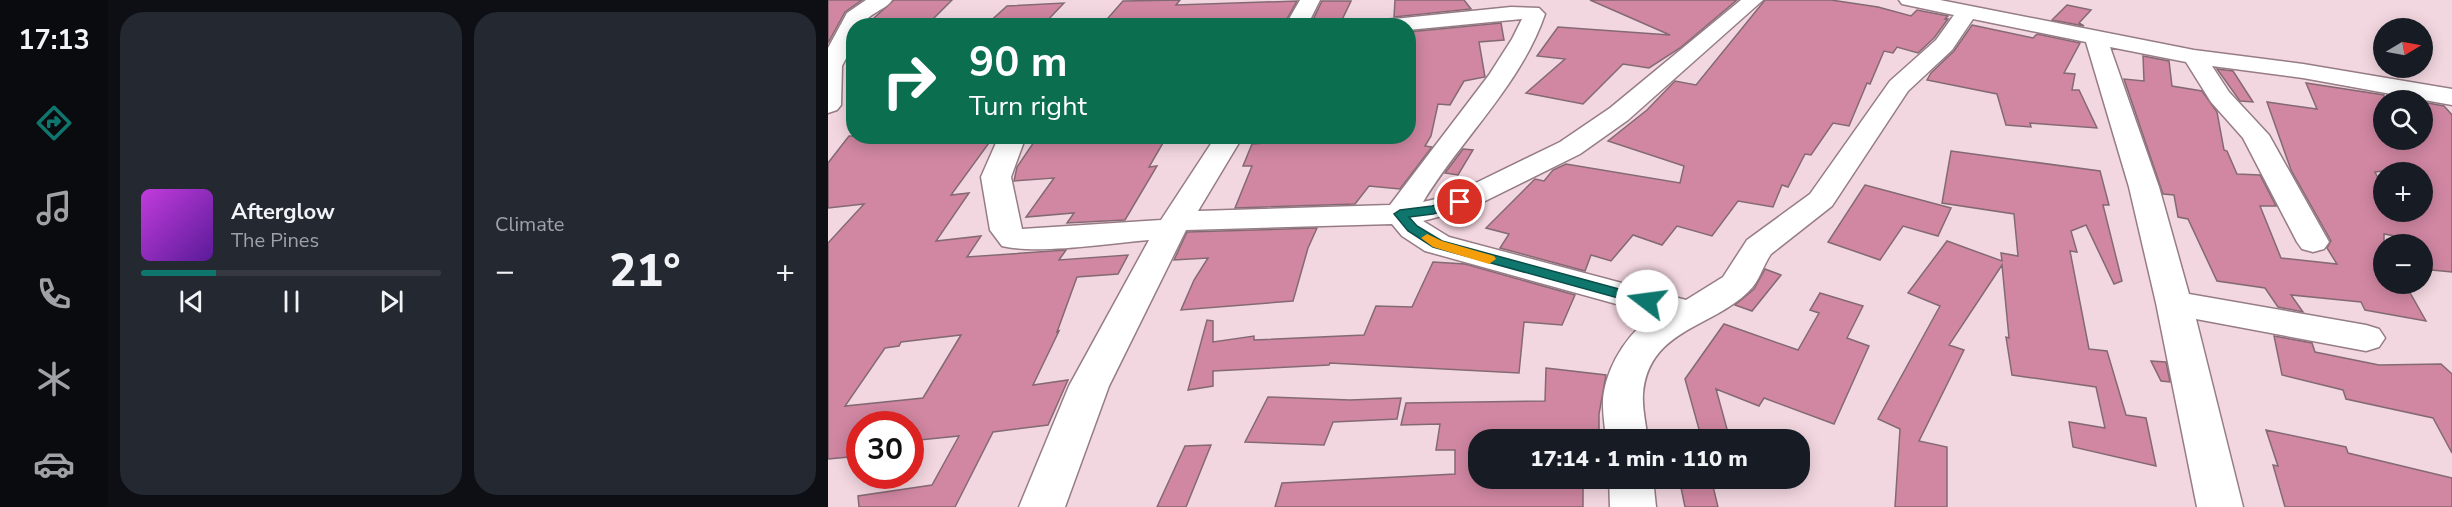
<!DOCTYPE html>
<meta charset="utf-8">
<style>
:root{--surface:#171b24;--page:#242831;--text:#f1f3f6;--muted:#9ea1a6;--line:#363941;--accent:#0f766e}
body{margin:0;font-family:"Nunito Sans",sans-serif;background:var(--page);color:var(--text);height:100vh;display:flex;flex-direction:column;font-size:22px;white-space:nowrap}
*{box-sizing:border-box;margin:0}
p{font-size:20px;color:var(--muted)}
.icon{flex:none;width:33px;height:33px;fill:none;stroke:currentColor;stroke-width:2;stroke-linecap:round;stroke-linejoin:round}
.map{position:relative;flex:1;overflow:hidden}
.details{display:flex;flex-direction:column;gap:12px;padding:12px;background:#0d0f14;width:720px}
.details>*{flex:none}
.top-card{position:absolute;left:18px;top:18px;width:570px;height:126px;border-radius:24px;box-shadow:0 3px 15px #0003;background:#0b6e4f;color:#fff;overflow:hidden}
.needle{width:39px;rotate:80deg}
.tools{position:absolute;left:1545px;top:18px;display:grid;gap:12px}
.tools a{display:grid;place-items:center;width:60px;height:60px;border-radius:50%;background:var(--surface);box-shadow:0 3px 15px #0003;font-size:30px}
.speed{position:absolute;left:18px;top:411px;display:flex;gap:12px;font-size:30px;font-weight:700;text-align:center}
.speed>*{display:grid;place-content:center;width:78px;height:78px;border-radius:50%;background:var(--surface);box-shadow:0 3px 15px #0003;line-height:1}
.speed .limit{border:9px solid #d22;background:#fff;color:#111}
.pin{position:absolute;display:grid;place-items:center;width:51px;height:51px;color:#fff;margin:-26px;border:3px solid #fff;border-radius:50%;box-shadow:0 2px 6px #0007}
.me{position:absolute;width:66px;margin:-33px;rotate:285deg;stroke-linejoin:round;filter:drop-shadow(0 0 4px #0008)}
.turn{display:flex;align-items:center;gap:21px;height:126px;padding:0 24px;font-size:27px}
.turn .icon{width:78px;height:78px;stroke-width:2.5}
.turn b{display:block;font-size:42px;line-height:51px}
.big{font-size:45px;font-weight:800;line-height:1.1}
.details .card{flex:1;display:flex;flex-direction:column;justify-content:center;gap:9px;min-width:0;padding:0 21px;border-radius:24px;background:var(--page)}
.song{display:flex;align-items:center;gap:18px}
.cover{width:72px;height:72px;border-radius:9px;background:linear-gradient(135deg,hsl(290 70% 55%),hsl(270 70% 35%))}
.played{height:6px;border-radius:3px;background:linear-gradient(90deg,var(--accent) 25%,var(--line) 25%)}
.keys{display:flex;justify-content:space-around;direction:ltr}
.heat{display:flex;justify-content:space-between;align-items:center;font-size:33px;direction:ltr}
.details .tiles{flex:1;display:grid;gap:12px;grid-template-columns:repeat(2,1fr)}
.trip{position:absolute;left:640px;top:429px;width:342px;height:60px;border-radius:24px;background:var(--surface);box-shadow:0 3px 15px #0003;font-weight:800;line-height:60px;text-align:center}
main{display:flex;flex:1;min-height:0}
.tab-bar{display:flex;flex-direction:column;width:108px;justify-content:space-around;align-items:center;background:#090b0e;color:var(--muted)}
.tab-bar .icon{width:42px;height:42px}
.tab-bar .selected{color:var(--accent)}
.tab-bar b{font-size:27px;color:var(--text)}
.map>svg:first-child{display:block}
.building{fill:#d187a2;stroke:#836a72;stroke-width:1.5;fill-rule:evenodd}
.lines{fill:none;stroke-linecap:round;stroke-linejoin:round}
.minor-casing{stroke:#967c85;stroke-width:3}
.minor{fill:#fff;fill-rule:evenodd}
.route{fill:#0f766e;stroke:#0a4d48;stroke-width:1.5}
.slow{fill:#f59e0b}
</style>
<main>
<nav class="tab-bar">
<b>17:13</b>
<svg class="icon selected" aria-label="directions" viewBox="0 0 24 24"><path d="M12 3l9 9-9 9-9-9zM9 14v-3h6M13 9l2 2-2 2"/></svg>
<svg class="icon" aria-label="music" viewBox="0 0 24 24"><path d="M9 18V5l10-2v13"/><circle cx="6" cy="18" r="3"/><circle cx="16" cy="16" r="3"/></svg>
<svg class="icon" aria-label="phone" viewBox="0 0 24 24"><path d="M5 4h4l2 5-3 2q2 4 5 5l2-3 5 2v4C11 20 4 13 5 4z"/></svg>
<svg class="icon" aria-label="climate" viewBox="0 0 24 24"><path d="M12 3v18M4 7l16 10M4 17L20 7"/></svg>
<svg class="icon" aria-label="car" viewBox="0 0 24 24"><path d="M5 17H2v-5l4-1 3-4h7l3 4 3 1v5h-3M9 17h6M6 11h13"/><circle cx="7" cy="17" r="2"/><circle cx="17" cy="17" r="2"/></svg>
</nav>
<section class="details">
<div class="tiles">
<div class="card">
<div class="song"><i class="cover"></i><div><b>Afterglow</b><p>The Pines</p></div></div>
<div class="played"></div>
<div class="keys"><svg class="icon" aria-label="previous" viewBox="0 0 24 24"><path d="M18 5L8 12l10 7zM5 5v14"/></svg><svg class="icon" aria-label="pause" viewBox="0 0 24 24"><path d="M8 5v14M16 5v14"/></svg><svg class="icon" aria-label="next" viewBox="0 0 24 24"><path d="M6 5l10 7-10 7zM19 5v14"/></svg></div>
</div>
<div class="card"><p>Climate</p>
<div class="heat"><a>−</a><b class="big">21°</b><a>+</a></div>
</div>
</div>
</section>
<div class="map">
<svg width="1624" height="507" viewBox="0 0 1624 507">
<rect width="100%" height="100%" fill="#f3d7e0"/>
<path class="building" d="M0 0H34L17 12 0 43Z
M66 0H124L98 26H37Z
M352 0 348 5 469 1 455 26H273L295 1Z
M567 0H636L643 9 566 17Z
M762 0H909L852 48 821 68 795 64 755 104 698 93 737 59 709 56 730 27 842 35Z
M937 0H1003L1050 7 1083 16 1089 10 1120 16 1117 19H1120L1106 38 1090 53 1069 47 1065 53 1056 51 1042 84 1039 83 1021 126 1005 123 983 155 977 154 960 187 954 185 945 207 910 201 884 236 849 226 834 245 805 235 783 261 763 255 757 271 672 248 681 234 658 228 707 179 716 181 725 170 738 164 852 183 856 166 780 141 819 110 847 81 868 85Z
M494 1H523L511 26H482Z
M236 3 214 26H157L179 6Z
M1239 5 1263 10 1251 23 1256 26 1224 20Z
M673 23 676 40 651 42 657 77 636 81 622 105 610 104 603 136 597 146 604 147 572 189 541 186 527 204 407 208 424 166H415L424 144 453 142 454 136H580V32Z
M1144 25 1205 38 1209 34 1252 43 1236 73 1247 74 1244 90H1251L1269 128 1202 123 1203 127 1178 125 1169 94 1099 80 1103 73 1126 51Z
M1315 56 1341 61 1344 86 1374 91 1389 112 1396 150 1399 151 1409 174 1432 175 1448 206H1432L1453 258 1509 264 1499 248 1503 241 1463 170 1439 102 1489 109 1478 83 1556 95V140H1594V102L1616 106 1624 115V272L1594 269V241L1556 234V284H1577L1598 321 1537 310 1533 302 1463 295 1475 312 1450 307 1437 288 1389 281 1360 219 1350 217 1346 195 1335 194 1296 79 1316 81ZM1556 171 1594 172V215L1556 212V190L1547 172Z
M1389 69 1405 71 1425 102 1412 101Z
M21 136H166L123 195 141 193 108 241 153 236 139 257 238 250 231 260 300 255 290 274 249 277 229 332 231 331 205 385 240 380 220 425 165 432 127 507H31L30 496 104 485 131 436 82 441V424H32V456L0 459V243L36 204 0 208V163ZM133 335 95 398 17 406 57 348 71 346 73 342Z
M210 136H339L321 167 329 166 297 220 239 223 246 213 198 217 226 178 186 181 189 167Z
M635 149 645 150 630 175 617 173Z
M1123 151 1272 171 1281 205H1275L1294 281 1286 284 1258 225 1243 231 1249 252 1242 251 1261 349 1279 351 1298 415 1318 418 1328 466 1245 447 1241 422 1277 428 1268 387 1184 375 1178 337 1181 338 1174 265 1121 345 1136 350 1091 441 1119 447V507H1067L1072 429 1050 419 1112 306 1080 293 1119 241 1174 261 1173 253 1190 256 1186 214 1114 203Z
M1037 185 1123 208 1110 236 1075 226 1052 260 1000 242Z
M489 228 480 248 465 301 353 310 366 280 380 258 346 260 359 232Z
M605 262 637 264 747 295 734 325 696 322 691 373 502 363 501 365 385 371V386L360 390 379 320 385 321V342L426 336V340L536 335 548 306 584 307Z
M937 269 953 275 924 311 907 305 926 289Z
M992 293 1035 306 1019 338 1041 346 1006 424 936 398 931 406 888 389 902 440H874L857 379 896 324 970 350 991 313 982 310Z
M1446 336 1484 343 1487 352 1551 365 1613 364 1624 374V453L1605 418 1518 399 1515 390 1454 375Z
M1323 361 1338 362 1342 382 1333 381Z
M718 368 778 375 771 414V440H651V478H755V507H447L454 483 627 474V450H608L612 424 573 425 578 403 717 401Z
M440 397 522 400 573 398 569 419 505 422 496 445 417 442Z
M1438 430 1518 447 1520 453 1624 478V507H1457L1445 465 1450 466Z
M383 445 358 507H329L357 446Z
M851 478H883L890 507H857Z"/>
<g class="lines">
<defs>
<path id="minor" d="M38 0H64C57 11 41 12 34 26H26V43L14 66 13 105 9 110 0 113V48L19 13Z
M472 0H492L479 26H457Z
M913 0H935L800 120 752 154 643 208 595 221 621 237 858 300 895 277 919 240 982 194 1062 81 1108 40 1126 15 1074 4 1071 0H1112L1366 50 1475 64 1624 89V105L1475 78 1384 66 1401 92 1441 135 1501 242 1496 249 1485 252 1474 249 1469 242 1415 138 1383 102 1358 62 1282 47 1331 187 1361 294 1538 325 1551 329 1557 338 1551 347 1538 351 1368 319 1415 507H1369L1328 303 1301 187 1258 42 1145 19 1124 50 1080 91 1004 206 943 254C934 267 932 281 920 292 883 328 820 330 815 394 814 408 818 425 820 440H778C777 425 773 406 776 392 781 363 802 329 828 315L597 251 574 236 564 224 358 230 281 386 237 507H191L241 386 321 240C281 243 210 255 174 246L162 230 153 177 171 136H198L183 177 194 229 333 220 388 136H415L370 211 562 205 661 75 684 39 694 19 580 30V26H543L546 21 683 7 711 8 717 14C693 85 633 139 595 202L621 196 732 142 782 108Z
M781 478H825L828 507H782Z"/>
</defs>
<use href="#minor" class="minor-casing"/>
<use href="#minor" class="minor"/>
</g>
<path class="route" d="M632 198 639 202 637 205 605 214 581 217 589 226 614 241 824 298 826 301 819 306 605 247 580 231 566 214 572 210 604 206Z"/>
<path class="slow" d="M599 234 614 241 666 256 668 259 661 264 605 247 593 238Z"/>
</svg>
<div class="tools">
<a><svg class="needle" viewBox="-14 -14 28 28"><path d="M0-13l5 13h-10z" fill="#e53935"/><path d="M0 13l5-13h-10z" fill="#9ea1a6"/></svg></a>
<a><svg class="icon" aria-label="search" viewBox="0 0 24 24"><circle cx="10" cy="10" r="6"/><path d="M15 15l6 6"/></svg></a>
<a>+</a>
<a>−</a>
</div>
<div class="speed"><div class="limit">30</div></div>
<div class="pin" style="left:632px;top:202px;background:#d93025"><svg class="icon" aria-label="arrive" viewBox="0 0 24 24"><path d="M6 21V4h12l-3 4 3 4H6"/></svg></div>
<svg class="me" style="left:819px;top:301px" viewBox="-20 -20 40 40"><circle r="19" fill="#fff"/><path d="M0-13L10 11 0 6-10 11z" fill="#0f766e"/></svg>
<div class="trip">17:14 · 1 min · 110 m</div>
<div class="top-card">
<div class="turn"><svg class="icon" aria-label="right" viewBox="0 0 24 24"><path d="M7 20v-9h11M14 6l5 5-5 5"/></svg><div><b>90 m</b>Turn right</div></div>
</div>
</div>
</main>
